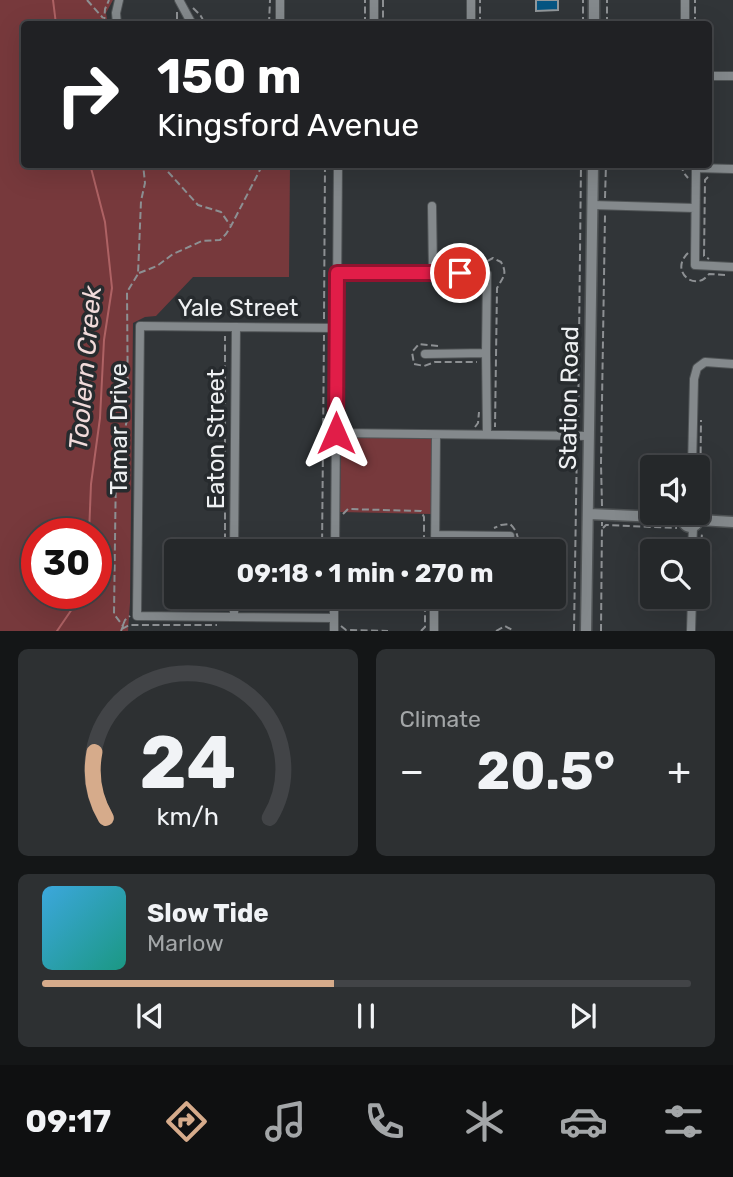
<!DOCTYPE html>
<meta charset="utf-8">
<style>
:root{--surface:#25282a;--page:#2d3032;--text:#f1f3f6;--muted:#a3a6a8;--line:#424447;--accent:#d6ab8b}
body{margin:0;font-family:Rubik,sans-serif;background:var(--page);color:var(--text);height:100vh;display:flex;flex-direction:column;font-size:26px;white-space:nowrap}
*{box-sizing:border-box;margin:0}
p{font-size:23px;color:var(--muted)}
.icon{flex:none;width:38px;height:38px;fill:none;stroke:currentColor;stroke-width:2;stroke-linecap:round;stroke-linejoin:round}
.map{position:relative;height:631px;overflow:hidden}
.sheet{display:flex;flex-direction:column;gap:18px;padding:18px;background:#141617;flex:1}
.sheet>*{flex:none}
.top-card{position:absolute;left:21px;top:21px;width:691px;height:147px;border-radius:7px;box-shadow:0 7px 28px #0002,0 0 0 2px var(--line);background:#202124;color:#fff;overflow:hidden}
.buttons{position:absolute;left:640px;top:455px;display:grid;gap:14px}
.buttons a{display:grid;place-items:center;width:70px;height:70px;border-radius:7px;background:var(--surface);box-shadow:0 7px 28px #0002,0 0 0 2px var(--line);font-size:35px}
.speed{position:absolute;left:21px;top:518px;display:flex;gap:14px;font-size:35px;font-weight:700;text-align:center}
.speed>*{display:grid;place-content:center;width:91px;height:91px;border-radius:50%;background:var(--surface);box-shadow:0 7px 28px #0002,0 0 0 2px var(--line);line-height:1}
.speed .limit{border:10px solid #d22;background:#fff;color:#111}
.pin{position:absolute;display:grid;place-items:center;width:60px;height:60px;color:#fff;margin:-30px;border:4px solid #fff;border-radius:50%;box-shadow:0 2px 7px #0007}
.me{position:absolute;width:77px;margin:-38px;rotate:0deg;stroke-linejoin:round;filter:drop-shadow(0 0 5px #0008)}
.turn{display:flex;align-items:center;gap:24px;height:147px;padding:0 21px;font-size:32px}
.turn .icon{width:91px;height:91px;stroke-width:2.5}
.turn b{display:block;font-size:49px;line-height:60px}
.big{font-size:52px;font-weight:700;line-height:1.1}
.sheet .tile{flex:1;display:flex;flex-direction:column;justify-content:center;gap:10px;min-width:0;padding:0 24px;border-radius:10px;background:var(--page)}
.sheet .dial{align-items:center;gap:0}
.dial svg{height:182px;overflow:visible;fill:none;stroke:var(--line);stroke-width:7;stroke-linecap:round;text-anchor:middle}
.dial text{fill:var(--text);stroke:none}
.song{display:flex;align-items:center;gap:21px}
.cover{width:84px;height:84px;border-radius:10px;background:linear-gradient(135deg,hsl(200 70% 55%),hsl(170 70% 35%))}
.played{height:7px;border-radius:4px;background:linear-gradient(90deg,var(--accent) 45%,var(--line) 45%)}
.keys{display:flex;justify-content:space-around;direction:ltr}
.heat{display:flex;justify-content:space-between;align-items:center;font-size:38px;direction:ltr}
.sheet .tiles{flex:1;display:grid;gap:18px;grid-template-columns:1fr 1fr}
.tile:last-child{grid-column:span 2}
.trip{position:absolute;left:164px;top:539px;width:402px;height:70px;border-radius:7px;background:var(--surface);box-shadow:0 7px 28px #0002,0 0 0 2px var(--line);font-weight:700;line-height:70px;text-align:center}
.tabs{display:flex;height:112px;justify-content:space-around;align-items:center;background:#0f1011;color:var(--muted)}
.tabs .icon{width:49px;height:49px}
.tabs .active{color:var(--accent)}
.tabs b{font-size:32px;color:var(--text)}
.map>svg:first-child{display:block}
.green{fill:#77393c;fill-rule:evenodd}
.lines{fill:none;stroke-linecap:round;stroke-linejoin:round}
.stream{stroke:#ae6264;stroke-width:2}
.building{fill:#065582;stroke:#92979a;stroke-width:2}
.street-casing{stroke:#505456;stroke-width:10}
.secondary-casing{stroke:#505456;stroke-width:13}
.path{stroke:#8d9093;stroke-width:2;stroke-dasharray:7 3.5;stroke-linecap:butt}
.street{stroke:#84898c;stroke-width:8}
.secondary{stroke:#84898c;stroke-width:10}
.route-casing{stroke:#92132f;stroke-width:18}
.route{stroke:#e11d48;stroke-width:12}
.labels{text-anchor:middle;stroke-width:7;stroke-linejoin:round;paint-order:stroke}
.street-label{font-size:24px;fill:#eef0f2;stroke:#272b2e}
.water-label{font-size:26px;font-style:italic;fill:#f1dada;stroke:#272b2e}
</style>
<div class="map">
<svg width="733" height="631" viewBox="0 0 733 631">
<rect width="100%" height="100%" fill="#313538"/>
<path class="green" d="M0 0H113L106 13 108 24H24V164L290 165 289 277H193L156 316 145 317 133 323 130 603 128 631H0ZM37 534H96V593H37Z
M341 437 432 439 431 514 340 512Z"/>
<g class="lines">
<path class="stream" d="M53 0 56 24
M89 534 91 484 100 418 104 340 112 288 105 222 90 164
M57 631 83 593"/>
</g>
<path class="building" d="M536 0H558V10L536 11Z"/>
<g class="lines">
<defs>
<path id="street" d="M179 0 192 24
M117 24 116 13 119 0
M280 24V0
M374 24V0
M471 24V0
M685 24V0
M709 76H733
M733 169 696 168 695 265 733 267
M592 205 695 208
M432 206 433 272
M337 273 433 272 487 274 486 353 487 434
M425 354 486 353
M336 433 589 436
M692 467 694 379 697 368 705 362 733 364
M435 535 510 536
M234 551 236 327
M335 551 338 164
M435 551 436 435
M692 551 693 527
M234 617V597
M334 618 137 616 140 326 336 328
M334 631V597
M434 631V597
M691 631 692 597"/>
<path id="secondary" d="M594 24V0
M589 514 683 518
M684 515C680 527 694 532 699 520L695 513
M699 520 733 522
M586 631 593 164"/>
</defs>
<use href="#street" class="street-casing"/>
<use href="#secondary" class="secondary-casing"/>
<path class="path" d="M87 0 103 18
M383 0V24
M193 8C198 13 204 17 203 24
M177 12V24
M104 24 105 9 109 0
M269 24 270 0
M365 24V0
M480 24V0
M583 24V0
M607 24V0
M695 24V0
M161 164 198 205 221 212 230 225
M682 164 683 172 688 178
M708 177 705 180 704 256 709 259
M605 198 606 164
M688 253C669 271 695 293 709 274L725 275
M478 266 493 258 501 262C508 274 503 277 497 288L495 427
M139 273 157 266 173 254 202 241 220 240 226 234 231 226 263 164
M324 319 325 164
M438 346 419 344 412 352 414 364 424 366 435 362H477
M475 427 478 423 479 412
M578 429 581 164
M602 506 601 464 605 215
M700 506 701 420
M343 514 348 509 421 511 424 517V551
M603 528 606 525 677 528
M491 544C496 545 505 549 509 548 524 546 517 530 510 524L501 525 494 528
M225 551V336
M322 551 324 335
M700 594V561L702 533
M321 609 322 597
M221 610 224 597
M123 625 125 620 130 616
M341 626 346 630 388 631
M122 629 129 625H217
M121 631 123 626 114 614 116 466 128 416 127 292 138 274 141 201 145 183 143 164
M421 631 425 627V597
M496 631 505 626 514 631
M574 631 577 442
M601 631 602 522"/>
<use href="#street" class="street"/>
<use href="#secondary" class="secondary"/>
</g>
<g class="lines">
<defs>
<path id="route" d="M336 433 337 273H460"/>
</defs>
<use href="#route" class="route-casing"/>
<use href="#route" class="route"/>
</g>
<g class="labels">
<g class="street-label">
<text x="238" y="316">Yale Street</text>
<text transform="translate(569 398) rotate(-89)" y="8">Station Road</text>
<text transform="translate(119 429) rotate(-90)" y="8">Tamar Drive</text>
<text transform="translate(216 439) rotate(-90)" y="8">Eaton Street</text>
</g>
<g class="water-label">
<text transform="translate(85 368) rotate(-85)" y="9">Toolern Creek</text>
</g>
</g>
</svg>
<div class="buttons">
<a><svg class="icon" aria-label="sound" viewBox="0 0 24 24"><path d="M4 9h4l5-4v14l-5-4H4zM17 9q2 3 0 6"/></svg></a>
<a><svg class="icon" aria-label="search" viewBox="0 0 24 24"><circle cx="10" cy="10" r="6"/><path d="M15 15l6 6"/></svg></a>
</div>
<div class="speed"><div class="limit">30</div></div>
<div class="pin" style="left:460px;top:273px;background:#d93025"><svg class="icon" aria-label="arrive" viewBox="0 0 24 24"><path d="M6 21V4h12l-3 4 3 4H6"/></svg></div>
<svg class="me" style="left:336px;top:433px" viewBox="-20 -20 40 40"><path d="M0-17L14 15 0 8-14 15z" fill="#e11d48" stroke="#fff" stroke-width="4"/></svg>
<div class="trip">09:18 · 1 min · 270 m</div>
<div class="top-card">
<div class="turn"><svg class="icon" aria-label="right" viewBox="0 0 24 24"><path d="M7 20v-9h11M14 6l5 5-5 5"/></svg><div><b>150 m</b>Kingsford Avenue</div></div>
</div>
</div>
<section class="sheet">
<div class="tiles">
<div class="tile dial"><svg viewBox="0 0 100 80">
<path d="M14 69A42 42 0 1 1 86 69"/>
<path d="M14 69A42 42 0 0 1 9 40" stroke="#d6ab8b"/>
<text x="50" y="56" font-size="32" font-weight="700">24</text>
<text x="50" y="72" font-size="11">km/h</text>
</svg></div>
<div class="tile"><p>Climate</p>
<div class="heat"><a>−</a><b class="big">20.5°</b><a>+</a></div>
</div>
<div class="tile">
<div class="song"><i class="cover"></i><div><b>Slow Tide</b><p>Marlow</p></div></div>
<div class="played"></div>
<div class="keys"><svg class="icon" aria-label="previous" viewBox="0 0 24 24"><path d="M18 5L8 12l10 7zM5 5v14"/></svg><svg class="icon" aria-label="pause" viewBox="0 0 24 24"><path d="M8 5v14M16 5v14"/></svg><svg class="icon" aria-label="next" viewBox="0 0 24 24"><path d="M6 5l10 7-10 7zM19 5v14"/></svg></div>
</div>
</div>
</section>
<nav class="tabs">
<b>09:17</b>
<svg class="icon active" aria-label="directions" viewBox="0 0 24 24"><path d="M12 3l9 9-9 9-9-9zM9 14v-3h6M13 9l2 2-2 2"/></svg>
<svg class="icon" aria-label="music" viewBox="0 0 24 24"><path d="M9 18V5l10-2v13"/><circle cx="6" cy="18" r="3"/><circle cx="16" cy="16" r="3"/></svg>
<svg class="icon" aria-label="phone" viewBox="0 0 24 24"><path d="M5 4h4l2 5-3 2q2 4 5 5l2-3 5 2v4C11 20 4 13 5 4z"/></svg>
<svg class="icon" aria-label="climate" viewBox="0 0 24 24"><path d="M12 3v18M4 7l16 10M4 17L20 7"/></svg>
<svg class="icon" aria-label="car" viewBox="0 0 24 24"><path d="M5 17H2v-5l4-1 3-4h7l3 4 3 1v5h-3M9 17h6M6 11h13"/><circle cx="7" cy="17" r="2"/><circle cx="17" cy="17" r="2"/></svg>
<svg class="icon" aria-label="filters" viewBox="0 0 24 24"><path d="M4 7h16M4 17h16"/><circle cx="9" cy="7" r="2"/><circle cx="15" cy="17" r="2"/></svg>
</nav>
